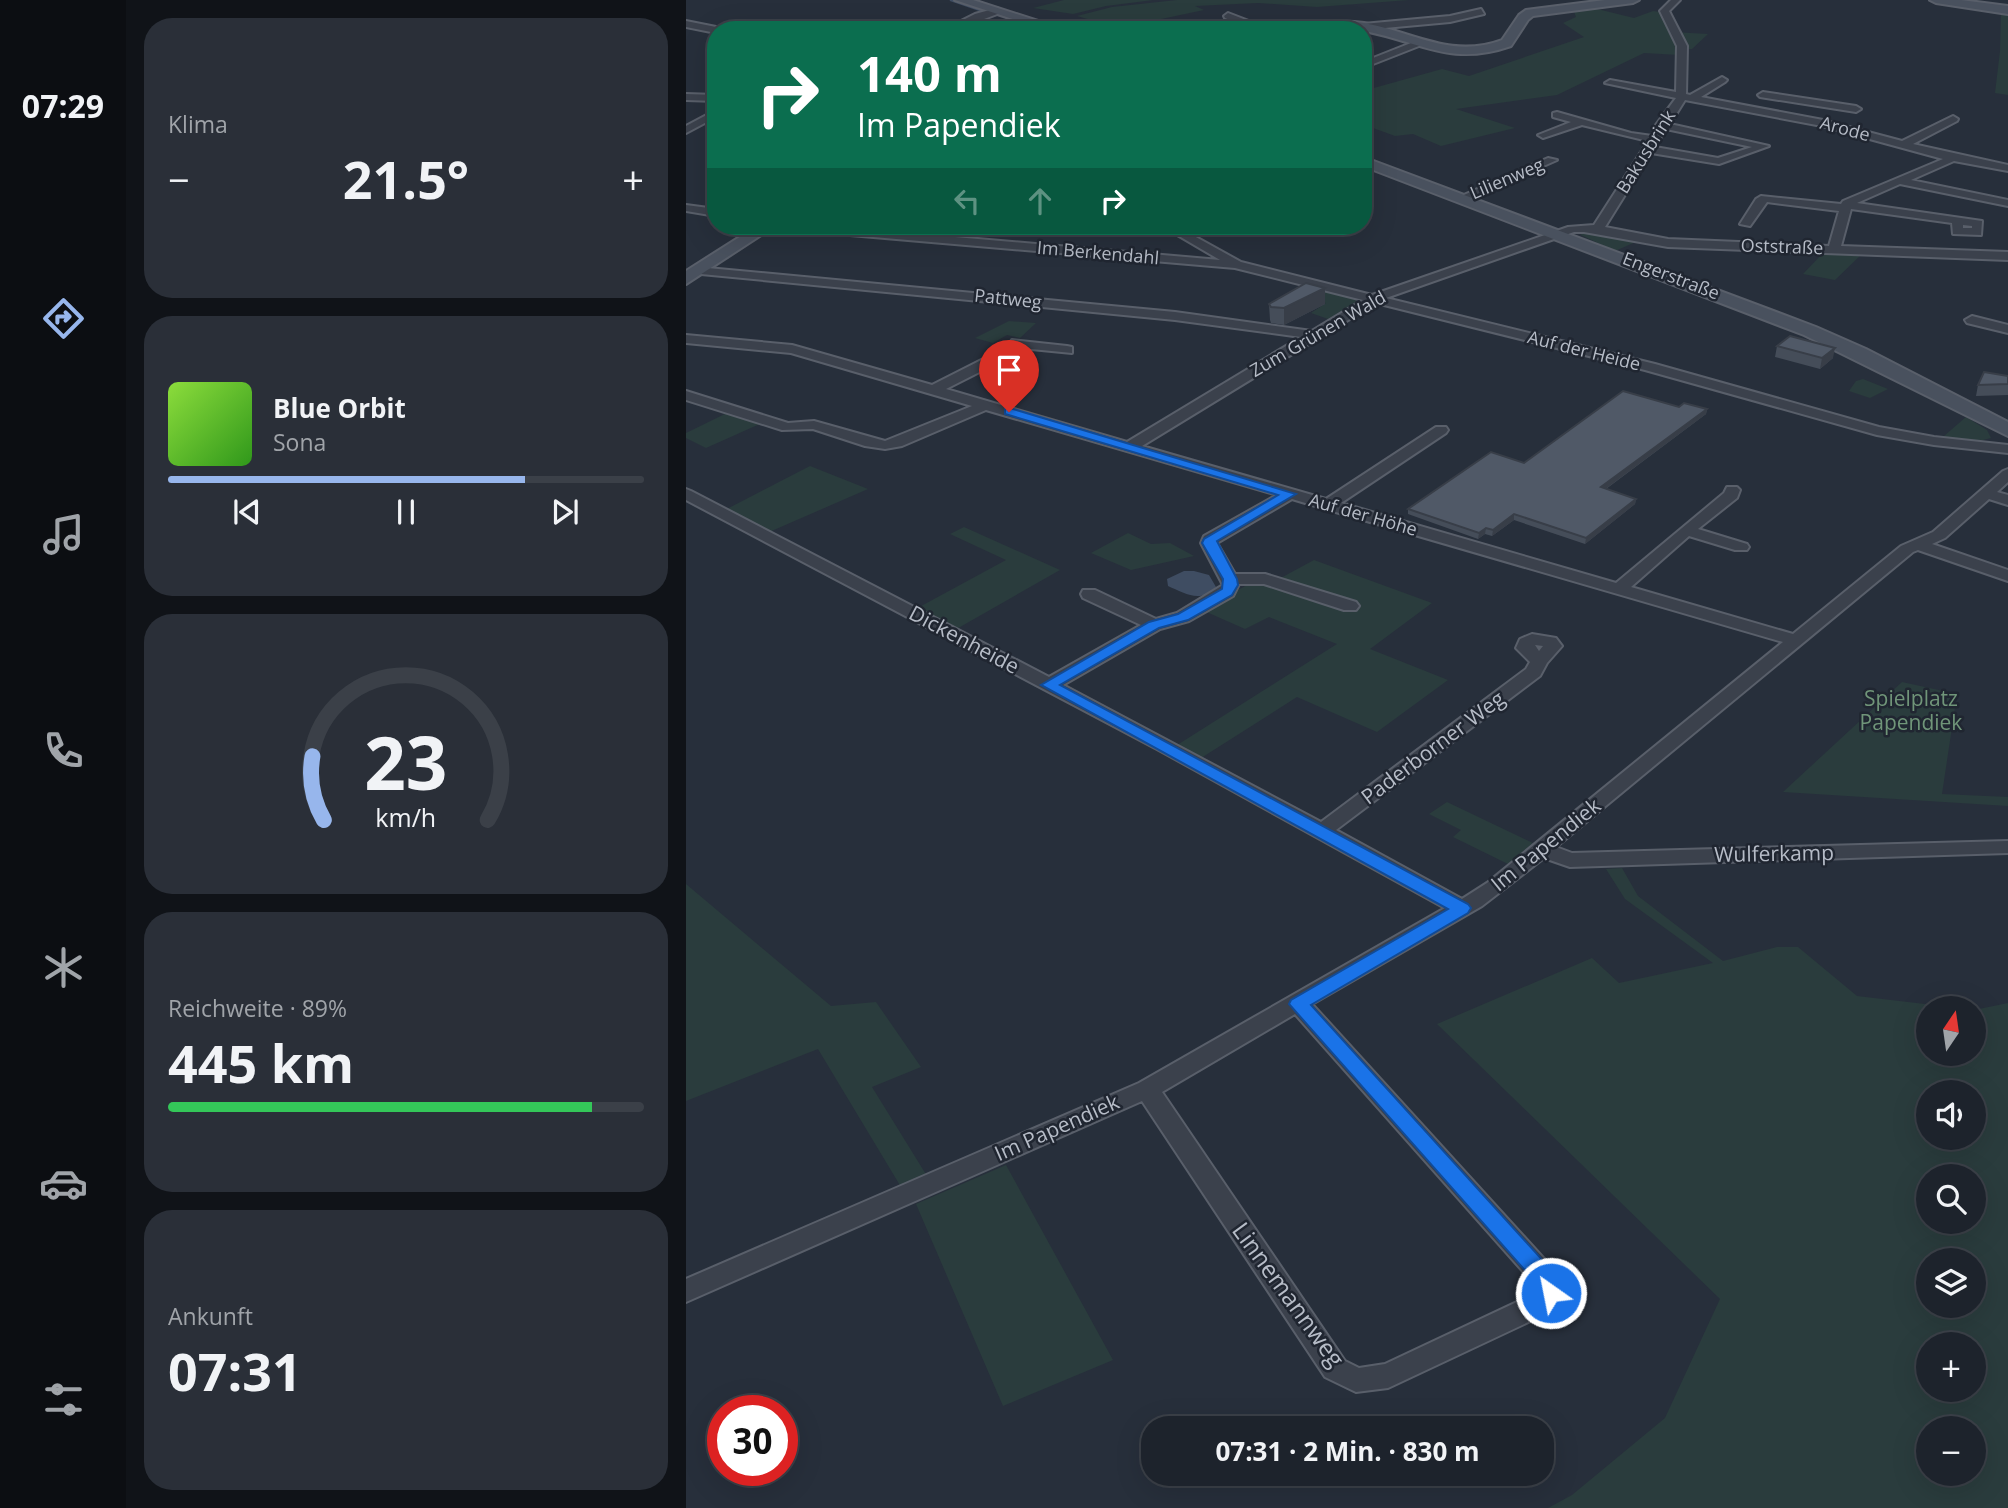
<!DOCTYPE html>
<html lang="de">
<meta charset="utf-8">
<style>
:root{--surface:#1d232c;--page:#2a2f38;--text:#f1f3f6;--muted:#a0a4a9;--line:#3b4048;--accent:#97b6ec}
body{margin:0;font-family:"Open Sans",sans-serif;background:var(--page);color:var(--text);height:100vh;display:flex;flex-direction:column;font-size:26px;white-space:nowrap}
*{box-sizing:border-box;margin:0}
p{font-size:23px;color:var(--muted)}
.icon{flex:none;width:38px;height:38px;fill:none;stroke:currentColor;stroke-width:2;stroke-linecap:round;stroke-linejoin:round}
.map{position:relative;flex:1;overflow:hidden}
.details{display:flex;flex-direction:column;gap:18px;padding:18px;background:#101318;width:560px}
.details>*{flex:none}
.guide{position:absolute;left:21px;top:21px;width:665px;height:214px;border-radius:28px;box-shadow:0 7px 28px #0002,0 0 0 2px var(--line);background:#0b6e4f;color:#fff;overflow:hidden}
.needle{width:46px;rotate:13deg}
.fabs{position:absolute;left:1230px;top:996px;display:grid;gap:14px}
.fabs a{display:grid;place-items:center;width:70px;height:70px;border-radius:50%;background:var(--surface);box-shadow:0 7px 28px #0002,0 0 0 2px var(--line);font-size:35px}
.speed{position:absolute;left:21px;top:1395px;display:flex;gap:14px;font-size:35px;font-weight:700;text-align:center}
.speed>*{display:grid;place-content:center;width:91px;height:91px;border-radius:50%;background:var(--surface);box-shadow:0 7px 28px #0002,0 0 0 2px var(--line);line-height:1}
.speed .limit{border:10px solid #d22;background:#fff;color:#111}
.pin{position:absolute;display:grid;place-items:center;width:60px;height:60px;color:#fff;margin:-72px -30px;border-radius:50% 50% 50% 0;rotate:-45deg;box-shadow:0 0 7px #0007}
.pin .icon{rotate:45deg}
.me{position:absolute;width:77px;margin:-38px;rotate:327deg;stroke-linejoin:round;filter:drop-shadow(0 0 5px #0008)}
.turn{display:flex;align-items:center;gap:24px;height:147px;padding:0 35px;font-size:32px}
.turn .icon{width:91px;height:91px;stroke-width:2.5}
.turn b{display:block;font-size:49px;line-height:60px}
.lanes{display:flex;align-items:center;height:66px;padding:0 35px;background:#0003;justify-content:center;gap:35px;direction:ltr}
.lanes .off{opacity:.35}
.big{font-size:52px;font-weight:700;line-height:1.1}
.details .tile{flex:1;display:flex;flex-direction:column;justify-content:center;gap:10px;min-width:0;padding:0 24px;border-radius:28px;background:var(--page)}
.details .dial{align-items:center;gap:0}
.dial svg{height:182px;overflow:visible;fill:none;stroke:var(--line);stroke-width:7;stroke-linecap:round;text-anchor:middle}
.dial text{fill:var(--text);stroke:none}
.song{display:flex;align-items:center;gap:21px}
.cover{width:84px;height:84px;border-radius:10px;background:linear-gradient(135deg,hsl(90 70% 55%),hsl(110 70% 35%))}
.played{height:7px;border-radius:4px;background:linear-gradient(90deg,var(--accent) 75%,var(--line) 75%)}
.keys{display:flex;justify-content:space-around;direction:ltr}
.heat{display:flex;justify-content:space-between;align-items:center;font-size:38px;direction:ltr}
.charge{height:10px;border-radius:5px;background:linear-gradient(90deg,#34c759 89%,var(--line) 0)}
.trip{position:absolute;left:455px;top:1416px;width:413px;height:70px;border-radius:28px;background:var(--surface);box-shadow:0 7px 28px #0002,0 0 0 2px var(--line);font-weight:700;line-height:70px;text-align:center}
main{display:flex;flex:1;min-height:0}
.tabs{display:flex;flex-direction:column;width:126px;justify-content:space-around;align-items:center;background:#0c0e12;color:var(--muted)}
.tabs .icon{width:49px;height:49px}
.tabs .current{color:var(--accent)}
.tabs b{font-size:32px;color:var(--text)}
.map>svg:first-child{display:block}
.green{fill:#2a3c3d;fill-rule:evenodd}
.water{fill:#3f4d62}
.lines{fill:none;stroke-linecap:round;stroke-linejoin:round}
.stream{stroke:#3f4d62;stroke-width:2.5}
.street-casing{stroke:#595f6a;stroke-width:4}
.secondary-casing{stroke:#595f6a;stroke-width:4}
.street{fill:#3b414c;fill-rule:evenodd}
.secondary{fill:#49515e;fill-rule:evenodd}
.wall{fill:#454d59}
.shaded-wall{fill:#383e48}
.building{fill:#505967;stroke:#383e48;stroke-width:2}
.route{fill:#1a73e8;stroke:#114b97;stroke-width:2}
.labels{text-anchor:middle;stroke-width:5;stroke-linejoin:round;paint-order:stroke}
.far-street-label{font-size:18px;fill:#b6bcc7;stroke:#202631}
.street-label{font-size:21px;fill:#b6bcc7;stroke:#202631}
.park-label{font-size:21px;fill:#709579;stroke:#202631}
.near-street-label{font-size:24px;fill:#b6bcc7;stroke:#202631}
</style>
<main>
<nav class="tabs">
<b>07:29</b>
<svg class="icon current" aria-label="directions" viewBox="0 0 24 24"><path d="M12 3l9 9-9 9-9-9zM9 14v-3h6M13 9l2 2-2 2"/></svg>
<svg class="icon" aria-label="music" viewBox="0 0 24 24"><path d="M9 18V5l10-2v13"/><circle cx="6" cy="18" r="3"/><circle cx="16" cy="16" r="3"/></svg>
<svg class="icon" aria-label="phone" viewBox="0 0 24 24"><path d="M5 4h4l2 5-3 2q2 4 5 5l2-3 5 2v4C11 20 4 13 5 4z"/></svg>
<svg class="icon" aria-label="climate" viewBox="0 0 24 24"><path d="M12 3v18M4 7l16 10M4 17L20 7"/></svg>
<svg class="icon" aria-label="car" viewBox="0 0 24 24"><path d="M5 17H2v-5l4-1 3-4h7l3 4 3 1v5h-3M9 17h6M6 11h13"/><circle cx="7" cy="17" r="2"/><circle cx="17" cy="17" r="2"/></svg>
<svg class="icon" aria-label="filters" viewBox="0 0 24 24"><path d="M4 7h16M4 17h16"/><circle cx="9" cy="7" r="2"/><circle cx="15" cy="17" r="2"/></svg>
</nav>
<section class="details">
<div class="tile"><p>Klima</p>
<div class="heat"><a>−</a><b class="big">21.5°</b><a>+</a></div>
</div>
<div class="tile">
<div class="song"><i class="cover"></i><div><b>Blue Orbit</b><p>Sona</p></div></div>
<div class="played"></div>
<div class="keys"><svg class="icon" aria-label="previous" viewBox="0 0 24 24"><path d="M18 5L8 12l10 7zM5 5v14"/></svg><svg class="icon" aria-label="pause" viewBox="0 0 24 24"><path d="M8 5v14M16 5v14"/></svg><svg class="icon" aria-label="next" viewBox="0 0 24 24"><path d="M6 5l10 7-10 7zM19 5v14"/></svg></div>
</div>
<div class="tile dial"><svg viewBox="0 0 100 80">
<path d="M14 69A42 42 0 1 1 86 69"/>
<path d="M14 69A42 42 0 0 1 9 41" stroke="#97b6ec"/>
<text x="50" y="56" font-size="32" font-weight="700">23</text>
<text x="50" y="72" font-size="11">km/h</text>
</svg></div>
<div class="tile"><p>Reichweite · 89%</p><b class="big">445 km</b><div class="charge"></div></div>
<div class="tile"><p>Ankunft</p><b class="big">07:31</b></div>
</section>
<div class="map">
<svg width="1322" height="1508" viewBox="0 0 1322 1508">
<rect width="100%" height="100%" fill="#272f3b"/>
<path class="green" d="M378 0H467L420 6 387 14 347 8Z
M491 0H772H723L631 7 572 3 509 6 518 10 447 25 429 19 415 23 391 16 426 7Z
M903 7 948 18 967 11 974 12 987 32 1022 34 1006 49H993V55L958 53 871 95 770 109 829 128 755 146 727 134 709 136 687 128 677 129V91L756 69 783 76 898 37 877 23 890 17 887 9Z
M1315 12 1322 13V95L1309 93 1314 51Z
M896 232H907L952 241 929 251 895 235Z
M1138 252 1177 253 1149 280 1117 274Z
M639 291 668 299 671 301 642 319 625 313 640 303 625 299Z
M323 321 350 323 334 338 321 335 307 343 289 338Z
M1177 379 1202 389 1184 398 1163 391 1170 381Z
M43 412 76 423 20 448 0 438V433Z
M1280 417 1301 430 1305 438 1289 442 1259 438 1258 436Z
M124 466 182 489 81 533 37 511Z
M278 527 374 570 267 631 226 611 320 560 264 534Z
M442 533 465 544 484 543 508 556 445 570 405 553Z
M628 560 746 603 684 649 762 680 691 732 611 697 512 760 488 747 651 644 583 617 559 629 516 610 563 584 591 580Z
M1216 682 1271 694 1256 794 1322 797V806L1097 792Z
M761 802 847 843 822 864 767 837 775 830 743 814Z
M936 868 952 896 1037 961 1091 947H1112L1171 996 1273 1008H1242V1054H1288V1010L1322 1003V1508H862L886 1495 979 1418 1034 1299 751 1024 906 958 933 983 1027 963 939 899 920 869ZM1242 1092H1288V1138H1242ZM1242 1176H1288V1222H1242ZM1242 1260H1288V1306H1242ZM1242 1344H1288V1390H1242ZM1242 1428H1288V1474H1242Z
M0 884 145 1006 190 1002 235 1067 186 1087 241 1176 215 1187 132 1049 0 1101Z
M320 1165 427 1360 317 1406 230 1204Z"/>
<path class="water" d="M498 571H508L523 575 530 587C515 604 498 593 482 586L481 579Z"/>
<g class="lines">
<path class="stream" d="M265 0 297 11"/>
<defs>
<path id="street" d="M985 0H994L983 11 1001 46 1000 94 1004 95 1036 77 1041 80 1039 82 1015 97 1137 120 1216 141 1267 116 1272 119 1271 121 1227 144 1322 165V171L1268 161 1225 180 1322 200V206L1214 184 1171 203 1296 221 1295 235 1267 234 1266 223 1165 209 1155 246 1322 252V260L982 247 898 232H888L700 298 969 364 1193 427 1248 437 1322 445V453L1248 445 1191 435 959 370 690 303 456 446 640 499 750 427H760L762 430 760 433 655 503 930 583 1038 493 1041 487H1051L1054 490 1051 498 1012 529 1061 544 1063 547 1061 550H1049L1003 536 945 587 1107 634 1215 546 1247 532 1317 471 1322 469V482L1311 492 1322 495V505L1303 499 1259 538 1246 544 1322 570V581L1232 550 1227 552 870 847 886 853 1322 841V853L884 867 858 858 796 906 626 1004 871 1273 878 1293 868 1310 702 1388 670 1392 639 1377 456 1101 0 1302V1279L453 1083 759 908 471 749 0 500V489L5 491 363 677 455 625 397 598 395 594 397 590H409L470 619 491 613 537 585 515 543 518 536 591 495 300 410 216 446 199 449 179 446 127 429 96 430 0 400V391L102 423 128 421 199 441 286 406 105 353 0 343V335L106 345 246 385 321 347 326 340 381 346 386 347V353L335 348 331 353 260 389 441 442 615 337 489 320 15 274 11 273V267L489 312 626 331 677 300 549 268 106 230 100 226H143L534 260 476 226H490L555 262 686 295 882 227 908 225 962 141 896 125 857 138 852 135 885 122 867 117V113L871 112 945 133 966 136 970 125 990 98 919 83 924 80 990 92 991 46 974 11ZM999 100 1136 126 1257 159 1157 201 1155 204 1075 196 1070 199 1054 224 1064 226 1081 202 1153 211 1143 246 982 239 919 227 965 153 1033 164 1083 146 984 124ZM980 129 1066 147 1032 158 969 147ZM1277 225 1286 226V228H1277ZM606 499 636 508 1097 642 801 883 776 899 650 830 854 676 861 663 876 646 870 638 846 634 834 639 830 648 844 662 840 669 635 822 377 685 474 629 503 621 547 596 553 584H578L658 610H670L673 606 670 602 579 574H549L531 543ZM849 645 857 646 853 651ZM609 1014 850 1286 848 1294 699 1364 673 1368 659 1361 476 1092Z
M311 8 314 13 269 30H257L289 14Z
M795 9 798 14 764 22 677 30 673 27 677 24 764 16Z
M542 13 581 28 582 30H569L539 18 538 16Z
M0 21 30 27 34 30H30V33L0 27Z
M730 41 735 44 733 46 677 68V62Z
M1077 92 1170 106 1175 109 1170 112 1074 97 1072 95Z
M0 94 30 95V101L0 100Z
M30 110V117L0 133V126Z
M862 158 871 160 781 200 771 198Z
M0 205 30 209V216L0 211Z
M1286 316 1322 325V333L1281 323 1279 320Z"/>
<path id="secondary" d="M269 0H287L380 30H360Z
M919 0H953L947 3 847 16 842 20 825 46C764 67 736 42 678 31 652 25 620 30 592 30 600 24 613 25 624 24 642 22 660 20 678 23 728 32 765 59 816 40L833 15 840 10Z
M1244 0H1275L1322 6V14L1250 3Z
M677 157 1130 327 1180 349 1322 422V436L1118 335 677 166Z
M71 226H89L0 284V271Z"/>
</defs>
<use href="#street" class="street-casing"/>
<use href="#secondary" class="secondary-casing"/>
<use href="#street" class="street"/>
<use href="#secondary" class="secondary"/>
</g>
<path class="wall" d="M583 304H639L598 325 585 323 584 320Z
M1091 346 1147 358 1134 369 1089 357Z
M1322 376V395L1290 396 1292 385Z
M1021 409 1020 414 920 489 950 499 949 504 899 544 828 520 806 536 799 534 792 539 722 514V509L838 463Z"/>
<path class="shaded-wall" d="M639 288V304L598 325V308Z
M1149 348 1147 358 1134 369 1136 358Z
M1021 409 1020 414 914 493 915 487Z
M950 499 949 504 899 544 900 538Z
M828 514V520L806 536 807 530Z
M800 528 799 534 792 539 793 533Z"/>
<path class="building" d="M620 283 639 288 598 308 585 307 583 304Z
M1104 336 1149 348 1136 358 1091 346Z
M1298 372 1322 376V384L1292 385Z
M937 391 993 407 998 403 1021 409 915 487 950 499 900 538 828 514 807 530 800 528 793 533 722 509 805 452 838 463Z"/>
<path class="route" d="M319 409H327L610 494 531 541 551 579 552 585 546 595 502 620 473 628 374 685 782 904 785 908 782 913 625 1005 870 1275 876 1293 873 1299 865 1302 857 1299 852 1285 603 1004 605 1000 762 909 355 685 463 622 492 614 536 589 537 579 516 543 518 539 592 495 319 414Z"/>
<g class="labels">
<g class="far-street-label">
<text transform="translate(1159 129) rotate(15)" y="6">Arode</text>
<text transform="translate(960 152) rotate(-58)" y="6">Bakusbrink</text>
<text transform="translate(821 179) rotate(-23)" y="6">Lilienweg</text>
<text transform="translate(1096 247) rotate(2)" y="6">Oststraße</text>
<text transform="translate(412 253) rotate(5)" y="6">Im Berkendahl</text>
<text transform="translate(985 276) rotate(21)" y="6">Engerstraße</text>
<text transform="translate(322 299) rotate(6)" y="6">Pattweg</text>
<text transform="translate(632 334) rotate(-30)" y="6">Zum Grünen Wald</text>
<text transform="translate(898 351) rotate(14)" y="6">Auf der Heide</text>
<text transform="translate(677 515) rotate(16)" y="6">Auf der Höhe</text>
</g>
<g class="street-label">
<text transform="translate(278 640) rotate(28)" y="7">Dickenheide</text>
<text transform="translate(747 748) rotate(-37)" y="7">Paderborner Weg</text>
<text transform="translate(860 845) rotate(-39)" y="7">Im Papendiek</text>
<text transform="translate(1088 854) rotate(-1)" y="7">Wulferkamp</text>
<text transform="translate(371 1128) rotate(-24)" y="7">Im Papendiek</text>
</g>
<g class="park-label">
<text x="1225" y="706">Spielplatz<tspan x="1225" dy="24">Papendiek</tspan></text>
</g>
<g class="near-street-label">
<text transform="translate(602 1295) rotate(54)" y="8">Linnemannweg</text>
</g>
</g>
</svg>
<div class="fabs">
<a><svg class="needle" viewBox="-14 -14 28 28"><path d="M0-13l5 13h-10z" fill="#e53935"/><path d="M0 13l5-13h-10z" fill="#a0a4a9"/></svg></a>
<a><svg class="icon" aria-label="sound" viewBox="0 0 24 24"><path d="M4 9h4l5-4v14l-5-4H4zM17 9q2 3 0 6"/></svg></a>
<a><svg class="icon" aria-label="search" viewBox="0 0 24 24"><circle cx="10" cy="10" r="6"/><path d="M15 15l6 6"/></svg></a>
<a><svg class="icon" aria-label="layers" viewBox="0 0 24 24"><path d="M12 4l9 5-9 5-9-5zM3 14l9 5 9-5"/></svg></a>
<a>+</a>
<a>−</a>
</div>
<div class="speed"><div class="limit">30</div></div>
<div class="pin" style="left:323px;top:412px;background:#d93025"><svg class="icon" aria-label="arrive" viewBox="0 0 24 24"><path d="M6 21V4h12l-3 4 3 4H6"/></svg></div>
<svg class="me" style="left:865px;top:1293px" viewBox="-20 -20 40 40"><circle r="17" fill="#1a73e8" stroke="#fff" stroke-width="3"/><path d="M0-11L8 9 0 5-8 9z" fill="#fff"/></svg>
<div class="trip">07:31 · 2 Min. · 830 m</div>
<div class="guide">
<div class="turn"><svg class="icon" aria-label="right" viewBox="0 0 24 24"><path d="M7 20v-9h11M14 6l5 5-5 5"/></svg><div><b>140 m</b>Im Papendiek</div></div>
<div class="lanes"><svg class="icon off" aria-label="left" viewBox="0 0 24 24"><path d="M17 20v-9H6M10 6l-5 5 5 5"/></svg><svg class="icon off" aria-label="ahead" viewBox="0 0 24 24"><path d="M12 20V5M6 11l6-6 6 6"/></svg><svg class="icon" aria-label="right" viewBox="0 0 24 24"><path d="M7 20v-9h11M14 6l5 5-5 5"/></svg></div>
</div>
</div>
</main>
